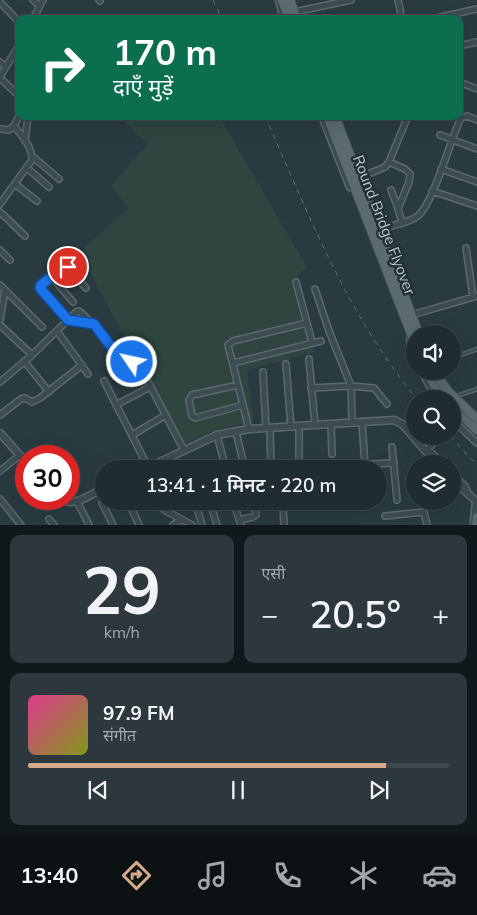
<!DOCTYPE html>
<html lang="hi">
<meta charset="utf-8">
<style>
:root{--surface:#1f2c31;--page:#2c383d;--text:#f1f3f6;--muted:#a1a7ab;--line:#3c484d;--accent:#d6ab8b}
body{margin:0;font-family:Mulish,"Noto Sans Devanagari",sans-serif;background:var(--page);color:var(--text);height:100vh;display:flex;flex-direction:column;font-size:19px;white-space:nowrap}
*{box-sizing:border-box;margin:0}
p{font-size:16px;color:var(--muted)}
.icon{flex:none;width:28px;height:28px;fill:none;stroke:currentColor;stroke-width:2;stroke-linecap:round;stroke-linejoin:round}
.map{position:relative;height:525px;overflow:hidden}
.sheet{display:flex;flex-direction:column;gap:10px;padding:10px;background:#11181b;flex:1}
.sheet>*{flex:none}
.banner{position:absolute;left:15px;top:15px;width:448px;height:105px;border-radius:10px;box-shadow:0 5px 20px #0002,0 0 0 1px var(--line);background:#0b6e4f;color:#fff;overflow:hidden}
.fabs{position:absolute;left:406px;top:325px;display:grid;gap:10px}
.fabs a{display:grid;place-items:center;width:55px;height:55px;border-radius:50%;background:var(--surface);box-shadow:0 5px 20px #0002,0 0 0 1px var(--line);font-size:25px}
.speed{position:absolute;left:15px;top:445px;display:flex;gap:10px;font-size:25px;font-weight:700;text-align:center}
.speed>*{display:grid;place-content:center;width:65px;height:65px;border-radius:50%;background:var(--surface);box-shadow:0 5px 20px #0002,0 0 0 1px var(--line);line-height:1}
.speed .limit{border:8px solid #d22;background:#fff;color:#111}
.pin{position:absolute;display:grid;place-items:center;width:42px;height:42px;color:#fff;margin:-21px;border:2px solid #fff;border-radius:50%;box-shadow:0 1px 5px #0007}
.me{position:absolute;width:55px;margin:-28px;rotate:304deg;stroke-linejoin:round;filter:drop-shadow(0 0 4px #0008)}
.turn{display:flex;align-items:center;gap:18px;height:105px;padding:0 15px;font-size:22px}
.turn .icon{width:65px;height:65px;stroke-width:2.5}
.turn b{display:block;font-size:35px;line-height:42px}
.big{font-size:38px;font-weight:600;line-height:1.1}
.sheet .tile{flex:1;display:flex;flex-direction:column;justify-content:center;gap:8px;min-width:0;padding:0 18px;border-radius:10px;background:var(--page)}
.sheet .dial{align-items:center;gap:0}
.dial b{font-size:65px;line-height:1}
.song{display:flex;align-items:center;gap:15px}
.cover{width:60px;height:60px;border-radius:8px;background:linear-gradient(135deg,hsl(330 70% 55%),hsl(70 70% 35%))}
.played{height:5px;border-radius:2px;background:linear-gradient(90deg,var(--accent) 85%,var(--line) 85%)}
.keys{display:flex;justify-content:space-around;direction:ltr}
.heat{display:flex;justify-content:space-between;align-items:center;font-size:28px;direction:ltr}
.sheet .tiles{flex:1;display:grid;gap:10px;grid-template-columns:1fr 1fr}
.tile:last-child{grid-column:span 2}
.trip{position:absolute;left:95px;top:460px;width:292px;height:50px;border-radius:25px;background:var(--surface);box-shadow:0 5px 20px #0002,0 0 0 1px var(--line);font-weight:600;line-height:50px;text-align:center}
.tab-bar{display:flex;height:80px;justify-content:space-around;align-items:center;background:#0c1214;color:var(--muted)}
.tab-bar .icon{width:35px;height:35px}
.tab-bar .active{color:var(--accent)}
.tab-bar b{font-size:22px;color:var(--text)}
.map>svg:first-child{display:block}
.green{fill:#2e463f}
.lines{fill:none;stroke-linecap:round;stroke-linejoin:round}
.service-casing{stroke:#5b696e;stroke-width:5}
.minor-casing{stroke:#5b696e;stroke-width:8}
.tertiary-casing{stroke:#5b696e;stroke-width:9}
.primary-casing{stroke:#4a585d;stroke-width:10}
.service{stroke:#3d4c51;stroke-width:2.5}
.minor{stroke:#3d4c51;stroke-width:5}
.tertiary{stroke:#3d4c51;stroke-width:6}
.primary{stroke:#5b6b71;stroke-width:8}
.rail{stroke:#5f7178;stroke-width:1;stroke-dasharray:5 5;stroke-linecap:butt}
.primary-bridge-casing{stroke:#4a585d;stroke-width:10;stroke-linecap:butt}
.primary-bridge{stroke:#5b6b71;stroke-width:8}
.route-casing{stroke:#114b97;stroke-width:12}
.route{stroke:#1a73e8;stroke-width:9}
.labels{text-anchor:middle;stroke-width:5;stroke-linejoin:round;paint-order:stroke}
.street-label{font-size:15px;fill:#bac6cb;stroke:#213137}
</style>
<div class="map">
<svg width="477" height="525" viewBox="0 0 477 525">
<rect width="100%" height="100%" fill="#293b41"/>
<path class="green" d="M118 116H219L307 267 298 275 315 352 247 370 254 421 217 430 184 444 79 253 128 208 111 185 148 144Z"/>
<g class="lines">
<defs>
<path id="service" d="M452 358 477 349
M457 396 477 389"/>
<path id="minor" d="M33 0 39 6
M99 0 100 1
M398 0 402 19
M0 2 19 22
M294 12 351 0
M33 19 43 0
M432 19 477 9
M459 46 477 42
M0 62 6 67
M0 77 19 45
M0 78 19 96
M459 82 477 89
M0 129 9 130 14 126 19 116
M440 135 477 149
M25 141 28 116
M33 157 59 179
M27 168 49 187
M441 169 477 182
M361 177 385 167 389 162
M15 184 37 201
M391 190 398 208
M432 191 477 206
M0 204 32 160C32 146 22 136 14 126
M0 212 25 236
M402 222 398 209 409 182 410 174 405 169 389 162 408 116
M382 229C393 225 409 223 418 216 434 202 450 140 461 118L467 116 477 120
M466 248 473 297
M0 250 10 260
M51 276 73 302
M0 285 42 327
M86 288 66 266 62 267 40 288 68 319 93 324
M315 289 329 331 351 386 352 423
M415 314 477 296
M0 320 5 290
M307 323 312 343
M0 325 32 355
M57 331 88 374
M309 359 315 425
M24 361 49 392
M233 363 321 341
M286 364 291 427
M263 372 266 428
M104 381 148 467
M0 382 30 357 76 312 79 311 94 325 123 363C128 365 133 360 138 363L184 450
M238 385 192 395 189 400 192 416 195 418 243 405
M311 388 351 386 374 388 387 404
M116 405 150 387
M0 415 21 399 25 398 32 402 40 398 82 365
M362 423 365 465
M331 424 332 454
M452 425 457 424 477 443
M299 427V469
M270 428 271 469
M249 429 228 345 233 341 307 323 296 282
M236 432 245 469
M132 435 166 415
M217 435 226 469
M441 436 428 449 443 464
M392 447 397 500
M168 458 174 469
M299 467 394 463
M0 471 20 455
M452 474 465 486 467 491
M0 499 21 525
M77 501 89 525
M128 501 139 525
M152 501 166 511 192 525
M165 501 169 513
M195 501 202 525
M233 501 241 525
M102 503 113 525
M210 503 217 525
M255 506 270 505 273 501
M385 516 424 512 427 525
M49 519 54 525
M239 520 253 517 256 515 254 501
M173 525 181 520
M284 525 283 506 299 501"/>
<path id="tertiary" d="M279 0 284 19
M322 116 350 187
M410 340 415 353
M422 371 437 399
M0 433 26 462
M145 469 217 435 249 429 394 420 402 424 437 464
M452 479 477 502
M61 499C73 508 92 494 104 488
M474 522 476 501"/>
<path id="primary" d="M282 0 289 19
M290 0 297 19
M327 116 415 344
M335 116 419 334
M426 371 435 387 445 399
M452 406 477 430
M476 525 477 517"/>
</defs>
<use href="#service" class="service-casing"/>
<use href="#minor" class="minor-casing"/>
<use href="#tertiary" class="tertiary-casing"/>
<use href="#primary" class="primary-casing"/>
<use href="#service" class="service"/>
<use href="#minor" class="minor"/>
<use href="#tertiary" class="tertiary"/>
<use href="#primary" class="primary"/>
<path class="rail" d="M213 0 222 19
M265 116C309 215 347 315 417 399
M450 436 477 465"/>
<defs>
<path id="primary-bridge" d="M434 371 448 391 477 419"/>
</defs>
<use href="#primary-bridge" class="primary-bridge-casing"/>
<use href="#primary-bridge" class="primary-bridge"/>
</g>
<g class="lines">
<defs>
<path id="route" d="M68 267 62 268 41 285 40 288 68 320 94 324 123 362 126 364 132 362"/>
</defs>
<use href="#route" class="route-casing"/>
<use href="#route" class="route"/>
</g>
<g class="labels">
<g class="street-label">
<text transform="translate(384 225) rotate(69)" y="5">Round Bridge Flyover</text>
</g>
</g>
</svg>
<div class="fabs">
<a><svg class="icon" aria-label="sound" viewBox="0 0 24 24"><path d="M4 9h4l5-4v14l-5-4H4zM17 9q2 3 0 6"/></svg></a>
<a><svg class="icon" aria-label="search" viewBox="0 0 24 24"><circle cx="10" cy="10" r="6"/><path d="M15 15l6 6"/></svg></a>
<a><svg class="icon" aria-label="layers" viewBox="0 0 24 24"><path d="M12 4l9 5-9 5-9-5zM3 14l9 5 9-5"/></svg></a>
</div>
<div class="speed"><div class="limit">30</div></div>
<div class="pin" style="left:68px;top:267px;background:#d93025"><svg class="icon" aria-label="arrive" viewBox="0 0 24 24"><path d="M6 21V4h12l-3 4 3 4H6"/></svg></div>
<svg class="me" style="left:132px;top:362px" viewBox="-20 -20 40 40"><circle r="17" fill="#1a73e8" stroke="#fff" stroke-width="3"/><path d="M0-11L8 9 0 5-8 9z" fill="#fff"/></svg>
<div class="trip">13:41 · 1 मिनट · 220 m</div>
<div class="banner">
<div class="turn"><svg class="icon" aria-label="right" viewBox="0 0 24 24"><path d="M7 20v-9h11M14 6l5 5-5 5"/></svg><div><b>170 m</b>दाएँ मुड़ें</div></div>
</div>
</div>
<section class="sheet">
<div class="tiles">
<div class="tile dial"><b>29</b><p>km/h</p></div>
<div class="tile"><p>एसी</p>
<div class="heat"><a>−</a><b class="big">20.5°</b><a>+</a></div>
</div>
<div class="tile">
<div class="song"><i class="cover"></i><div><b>97.9 FM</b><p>संगीत</p></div></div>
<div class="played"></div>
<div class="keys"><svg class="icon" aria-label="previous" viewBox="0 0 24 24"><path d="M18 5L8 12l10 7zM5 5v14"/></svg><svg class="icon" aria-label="pause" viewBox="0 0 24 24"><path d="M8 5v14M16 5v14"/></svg><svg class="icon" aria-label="next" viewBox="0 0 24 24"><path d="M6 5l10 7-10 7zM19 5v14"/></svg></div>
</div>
</div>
</section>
<nav class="tab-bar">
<b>13:40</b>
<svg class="icon active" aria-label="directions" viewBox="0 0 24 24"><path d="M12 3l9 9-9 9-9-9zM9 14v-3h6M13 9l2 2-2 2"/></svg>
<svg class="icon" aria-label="music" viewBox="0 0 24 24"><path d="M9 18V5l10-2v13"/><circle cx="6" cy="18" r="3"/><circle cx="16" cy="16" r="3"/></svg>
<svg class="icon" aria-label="phone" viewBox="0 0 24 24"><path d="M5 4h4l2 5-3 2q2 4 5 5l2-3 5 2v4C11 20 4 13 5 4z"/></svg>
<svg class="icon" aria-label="climate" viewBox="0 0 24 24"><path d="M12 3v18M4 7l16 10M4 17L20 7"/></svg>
<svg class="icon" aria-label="car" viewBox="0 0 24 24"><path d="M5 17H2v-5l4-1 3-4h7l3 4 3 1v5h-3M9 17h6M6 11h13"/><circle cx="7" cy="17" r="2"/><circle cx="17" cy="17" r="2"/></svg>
</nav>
